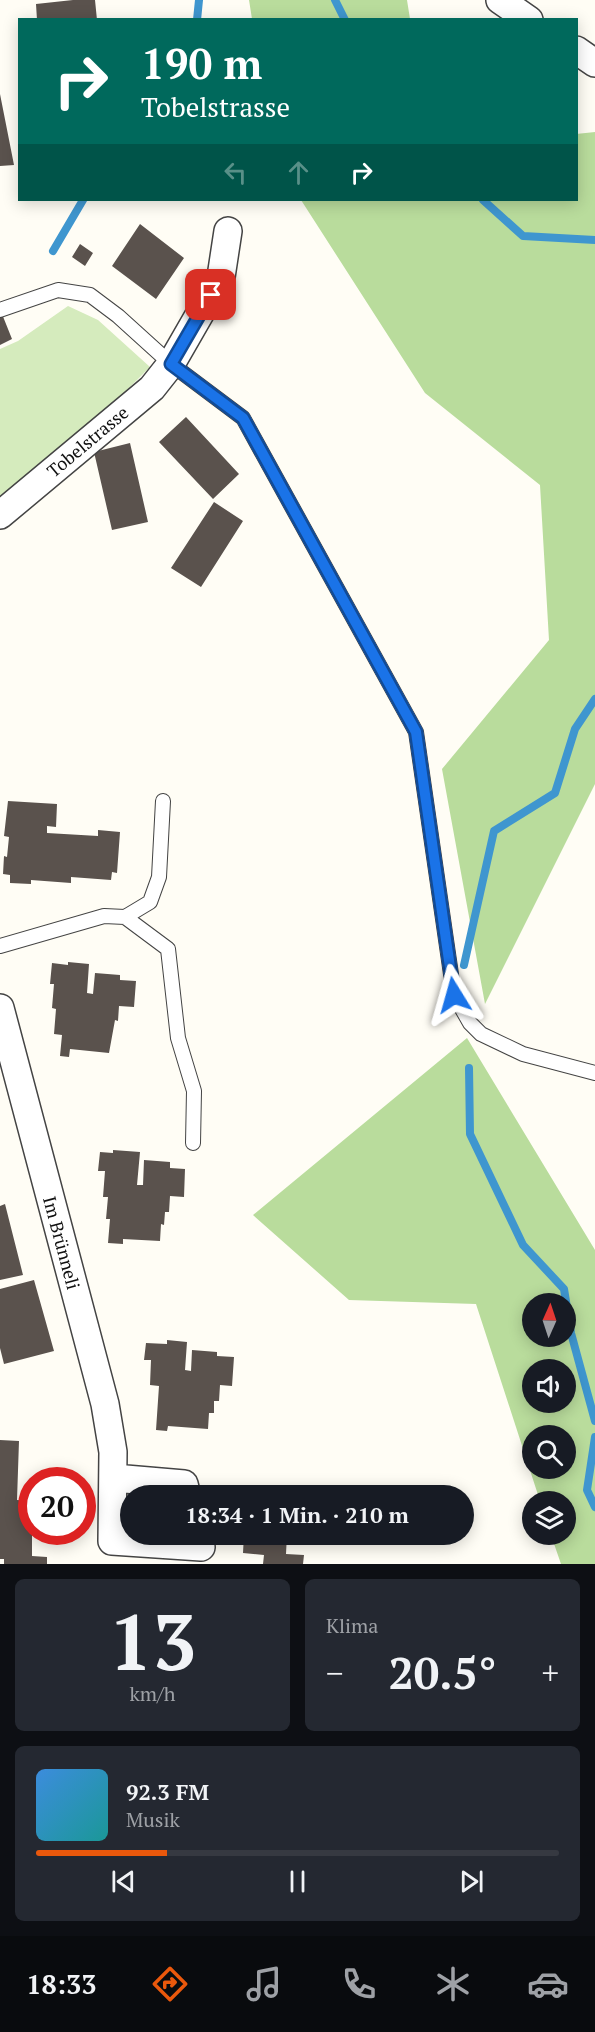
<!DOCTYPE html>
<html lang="de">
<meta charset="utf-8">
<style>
:root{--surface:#171b24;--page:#242831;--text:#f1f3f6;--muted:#9ea1a6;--line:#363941;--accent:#ea580c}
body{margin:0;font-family:"PT Serif",serif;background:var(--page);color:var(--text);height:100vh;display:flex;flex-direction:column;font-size:22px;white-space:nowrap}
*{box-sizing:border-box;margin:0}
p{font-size:20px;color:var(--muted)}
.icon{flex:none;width:33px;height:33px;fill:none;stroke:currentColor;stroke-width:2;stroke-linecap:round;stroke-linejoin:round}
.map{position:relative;height:1564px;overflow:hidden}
.side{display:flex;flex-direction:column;gap:15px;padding:15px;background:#0d0f14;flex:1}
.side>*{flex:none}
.banner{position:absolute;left:18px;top:18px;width:560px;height:183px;border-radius:0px;box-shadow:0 3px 15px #0003;background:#00695c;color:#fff;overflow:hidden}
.needle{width:39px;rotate:3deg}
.fabs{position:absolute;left:522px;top:1293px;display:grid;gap:12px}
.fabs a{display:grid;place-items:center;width:54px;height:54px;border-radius:50%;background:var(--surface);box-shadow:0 3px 15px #0003;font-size:30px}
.speed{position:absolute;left:18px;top:1467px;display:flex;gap:12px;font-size:30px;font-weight:700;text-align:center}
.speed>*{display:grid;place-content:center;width:78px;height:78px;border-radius:50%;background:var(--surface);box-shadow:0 3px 15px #0003;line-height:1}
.speed .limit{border:9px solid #d22;background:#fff;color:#111}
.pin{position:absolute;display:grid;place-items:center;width:51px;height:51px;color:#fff;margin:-26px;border-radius:12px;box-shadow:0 3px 9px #0006}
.me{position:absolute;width:66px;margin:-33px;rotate:352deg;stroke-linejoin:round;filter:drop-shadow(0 0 4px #0008)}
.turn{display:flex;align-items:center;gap:21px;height:126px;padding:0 24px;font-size:27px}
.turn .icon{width:78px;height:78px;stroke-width:2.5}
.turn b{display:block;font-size:42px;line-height:51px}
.lanes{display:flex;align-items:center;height:57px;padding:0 24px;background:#0003;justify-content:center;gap:30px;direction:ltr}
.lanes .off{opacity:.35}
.big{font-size:45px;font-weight:600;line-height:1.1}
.side .tile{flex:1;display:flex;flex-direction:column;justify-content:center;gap:9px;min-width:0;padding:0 21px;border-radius:9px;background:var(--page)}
.side .dial{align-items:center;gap:0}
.dial b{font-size:78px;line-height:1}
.song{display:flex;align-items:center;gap:18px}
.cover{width:72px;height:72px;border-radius:9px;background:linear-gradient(135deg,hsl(210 70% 55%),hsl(180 70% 35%))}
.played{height:6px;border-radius:3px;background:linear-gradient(90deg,var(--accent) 25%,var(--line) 25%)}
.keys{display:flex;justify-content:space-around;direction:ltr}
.heat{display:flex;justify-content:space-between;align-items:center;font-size:33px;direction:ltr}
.side .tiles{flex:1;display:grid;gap:15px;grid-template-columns:1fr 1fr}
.tile:last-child{grid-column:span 2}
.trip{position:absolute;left:120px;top:1485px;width:354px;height:60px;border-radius:30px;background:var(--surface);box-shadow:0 3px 15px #0003;font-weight:600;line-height:60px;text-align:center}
.tabs{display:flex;height:96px;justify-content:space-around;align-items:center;background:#090b0e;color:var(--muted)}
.tabs .icon{width:42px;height:42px}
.tabs .current{color:var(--accent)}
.tabs b{font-size:27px;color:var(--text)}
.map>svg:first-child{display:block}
.green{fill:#d5ebbd}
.forest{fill:#b9dc9c;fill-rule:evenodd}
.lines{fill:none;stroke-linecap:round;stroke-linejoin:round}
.stream{stroke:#3f96cf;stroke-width:8}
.building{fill:#5a524d}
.service-casing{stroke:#444;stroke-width:16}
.minor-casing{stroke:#444;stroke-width:30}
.service{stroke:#fff;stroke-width:14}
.minor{stroke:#fff;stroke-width:27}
.route-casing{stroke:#114b97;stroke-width:15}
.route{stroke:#1a73e8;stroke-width:10}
.labels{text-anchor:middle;stroke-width:6;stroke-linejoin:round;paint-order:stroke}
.street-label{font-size:18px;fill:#111;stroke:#fff}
</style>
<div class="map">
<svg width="595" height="1564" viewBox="0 0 595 1564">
<rect width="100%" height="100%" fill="#fffdf5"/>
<path class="green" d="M68 306 98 320 150 367 60 457 0 510V349L18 341Z"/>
<path class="forest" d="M249 0H407L410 19H252Z
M595 132V784L485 1004 442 769 549 640 540 485 425 393 301 200H576V134Z
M467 1038 595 1250V1564H561L551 1535 566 1534V1502L540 1501 476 1304 349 1300 253 1215ZM532 1304H566V1336H532ZM532 1370H566V1402H532ZM532 1436H566V1468H532Z"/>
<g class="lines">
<path class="stream" d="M335 0 345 20
M197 20 199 0
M483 200 523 236 595 240
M53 251 83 200
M464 965 494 831 555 793 575 729 595 699
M469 1068 470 1134 523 1245 564 1289 571 1333 595 1421
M595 1437 587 1490 595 1507"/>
</g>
<path class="building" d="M73 0H95L97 20H37L36 4Z
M0 94 14 165 0 166Z
M140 224 184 258 156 299 112 266Z
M80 244 93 253 85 266 72 257Z
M2 314 12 339 0 345V315Z
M186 417 239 474 213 499 159 442Z
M130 443 148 522 112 530 94 452Z
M214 502 243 521 201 587 171 568Z
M8 801 57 804 56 827 47 826V833L98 836V830L120 832 117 873 112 872 111 880 71 877V883L31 880V884L10 883V875L3 874 4 856 7 857 9 837 4 836Z
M68 962 89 964 87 993 93 994 95 973 120 975V980L136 981 134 1007 119 1006 118 1021 115 1020 109 1053 70 1049 69 1057 60 1056 62 1035 54 1034 56 1009 52 1008 54 984H50L52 963 68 965Z
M113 1150 140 1152 137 1185H143L144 1160 170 1162V1168L185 1169 184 1197 170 1196 169 1212H165L164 1225 161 1224 160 1241 123 1239V1244L108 1243 110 1219H106L108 1197H103L105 1171H98L100 1152 113 1153Z
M5 1204 23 1275 0 1280V1206Z
M34 1280 54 1351 4 1364 0 1348V1289Z
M167 1340 187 1342 185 1370 191 1371 192 1350 217 1352V1356L234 1357 232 1386 220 1385 219 1401H214V1413H209L208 1429 168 1426 167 1431 156 1430 159 1386 150 1385 151 1360H144L146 1343 167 1344Z
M0 1440 19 1441 17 1500 32 1501V1556L47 1557V1564H4V1559H0Z
M246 1492 282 1494V1496H246Z
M244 1534H287L286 1554 304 1555 303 1564H263L264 1555 243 1553Z"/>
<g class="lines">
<defs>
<path id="service" d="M0 310 58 290 90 295 118 316 171 364 243 418 416 732 454 995 470 1023 481 1034 523 1054 595 1073
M125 917 150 902 159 877 163 801
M0 946 104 916 125 917 168 949 178 1038 194 1091 193 1143"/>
<path id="minor" d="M500 0 529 20
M576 50 595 63
M0 515 152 388 171 364 221 277 228 231
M0 1008 105 1404 113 1452 112 1541 201 1547 198 1534
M114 1478 184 1484 187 1496"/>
</defs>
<use href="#service" class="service-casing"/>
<use href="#minor" class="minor-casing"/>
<use href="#service" class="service"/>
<use href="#minor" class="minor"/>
</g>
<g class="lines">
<defs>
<path id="route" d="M211 295 171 364 243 418 416 732 454 995"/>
</defs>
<use href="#route" class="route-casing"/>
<use href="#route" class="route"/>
</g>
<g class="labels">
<g class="street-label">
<text transform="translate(88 442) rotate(-40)" y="6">Tobelstrasse</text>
<text transform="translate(61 1243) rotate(75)" y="6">Im Brünneli</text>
</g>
</g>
</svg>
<div class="fabs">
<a><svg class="needle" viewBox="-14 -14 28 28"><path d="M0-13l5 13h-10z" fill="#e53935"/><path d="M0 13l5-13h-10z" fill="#9ea1a6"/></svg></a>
<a><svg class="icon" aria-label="sound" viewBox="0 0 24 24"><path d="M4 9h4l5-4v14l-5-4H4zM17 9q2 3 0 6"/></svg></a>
<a><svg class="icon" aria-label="search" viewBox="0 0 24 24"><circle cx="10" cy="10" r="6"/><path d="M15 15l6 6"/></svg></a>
<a><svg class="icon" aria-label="layers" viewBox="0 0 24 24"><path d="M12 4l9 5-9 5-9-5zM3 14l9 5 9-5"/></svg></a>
</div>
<div class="speed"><div class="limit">20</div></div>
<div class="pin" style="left:211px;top:295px;background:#d93025"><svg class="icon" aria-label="arrive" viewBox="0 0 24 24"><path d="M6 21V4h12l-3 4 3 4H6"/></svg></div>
<svg class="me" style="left:454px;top:995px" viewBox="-20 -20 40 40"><path d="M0-17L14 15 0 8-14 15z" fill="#1a73e8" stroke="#fff" stroke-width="4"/></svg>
<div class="trip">18:34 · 1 Min. · 210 m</div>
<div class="banner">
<div class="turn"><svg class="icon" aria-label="right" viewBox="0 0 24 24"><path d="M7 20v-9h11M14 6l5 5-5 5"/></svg><div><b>190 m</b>Tobelstrasse</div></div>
<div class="lanes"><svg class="icon off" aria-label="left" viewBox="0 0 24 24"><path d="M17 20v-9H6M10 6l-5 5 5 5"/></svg><svg class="icon off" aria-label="ahead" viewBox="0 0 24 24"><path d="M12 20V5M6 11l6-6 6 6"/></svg><svg class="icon" aria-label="right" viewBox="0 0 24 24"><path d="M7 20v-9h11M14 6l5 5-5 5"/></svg></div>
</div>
</div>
<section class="side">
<div class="tiles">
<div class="tile dial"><b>13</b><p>km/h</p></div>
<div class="tile"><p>Klima</p>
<div class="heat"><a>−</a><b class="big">20.5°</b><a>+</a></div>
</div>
<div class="tile">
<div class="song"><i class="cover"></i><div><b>92.3 FM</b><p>Musik</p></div></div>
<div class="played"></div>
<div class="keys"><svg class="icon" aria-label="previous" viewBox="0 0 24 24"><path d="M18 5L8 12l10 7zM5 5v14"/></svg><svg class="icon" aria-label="pause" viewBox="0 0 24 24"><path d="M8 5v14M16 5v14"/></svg><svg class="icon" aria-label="next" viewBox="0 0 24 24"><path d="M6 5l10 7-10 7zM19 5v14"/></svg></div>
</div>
</div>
</section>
<nav class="tabs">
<b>18:33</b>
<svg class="icon current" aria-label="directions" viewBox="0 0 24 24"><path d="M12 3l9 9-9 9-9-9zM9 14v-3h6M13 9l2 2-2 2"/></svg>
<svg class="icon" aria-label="music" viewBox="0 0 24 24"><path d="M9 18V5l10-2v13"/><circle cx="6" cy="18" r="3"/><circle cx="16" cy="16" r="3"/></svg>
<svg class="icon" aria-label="phone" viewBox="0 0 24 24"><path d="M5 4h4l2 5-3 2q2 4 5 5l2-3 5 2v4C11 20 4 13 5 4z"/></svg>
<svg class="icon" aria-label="climate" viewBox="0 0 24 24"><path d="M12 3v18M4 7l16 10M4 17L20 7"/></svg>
<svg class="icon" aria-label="car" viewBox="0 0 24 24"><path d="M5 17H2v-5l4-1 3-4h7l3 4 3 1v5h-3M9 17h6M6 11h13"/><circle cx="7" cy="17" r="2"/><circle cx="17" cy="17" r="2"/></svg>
</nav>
